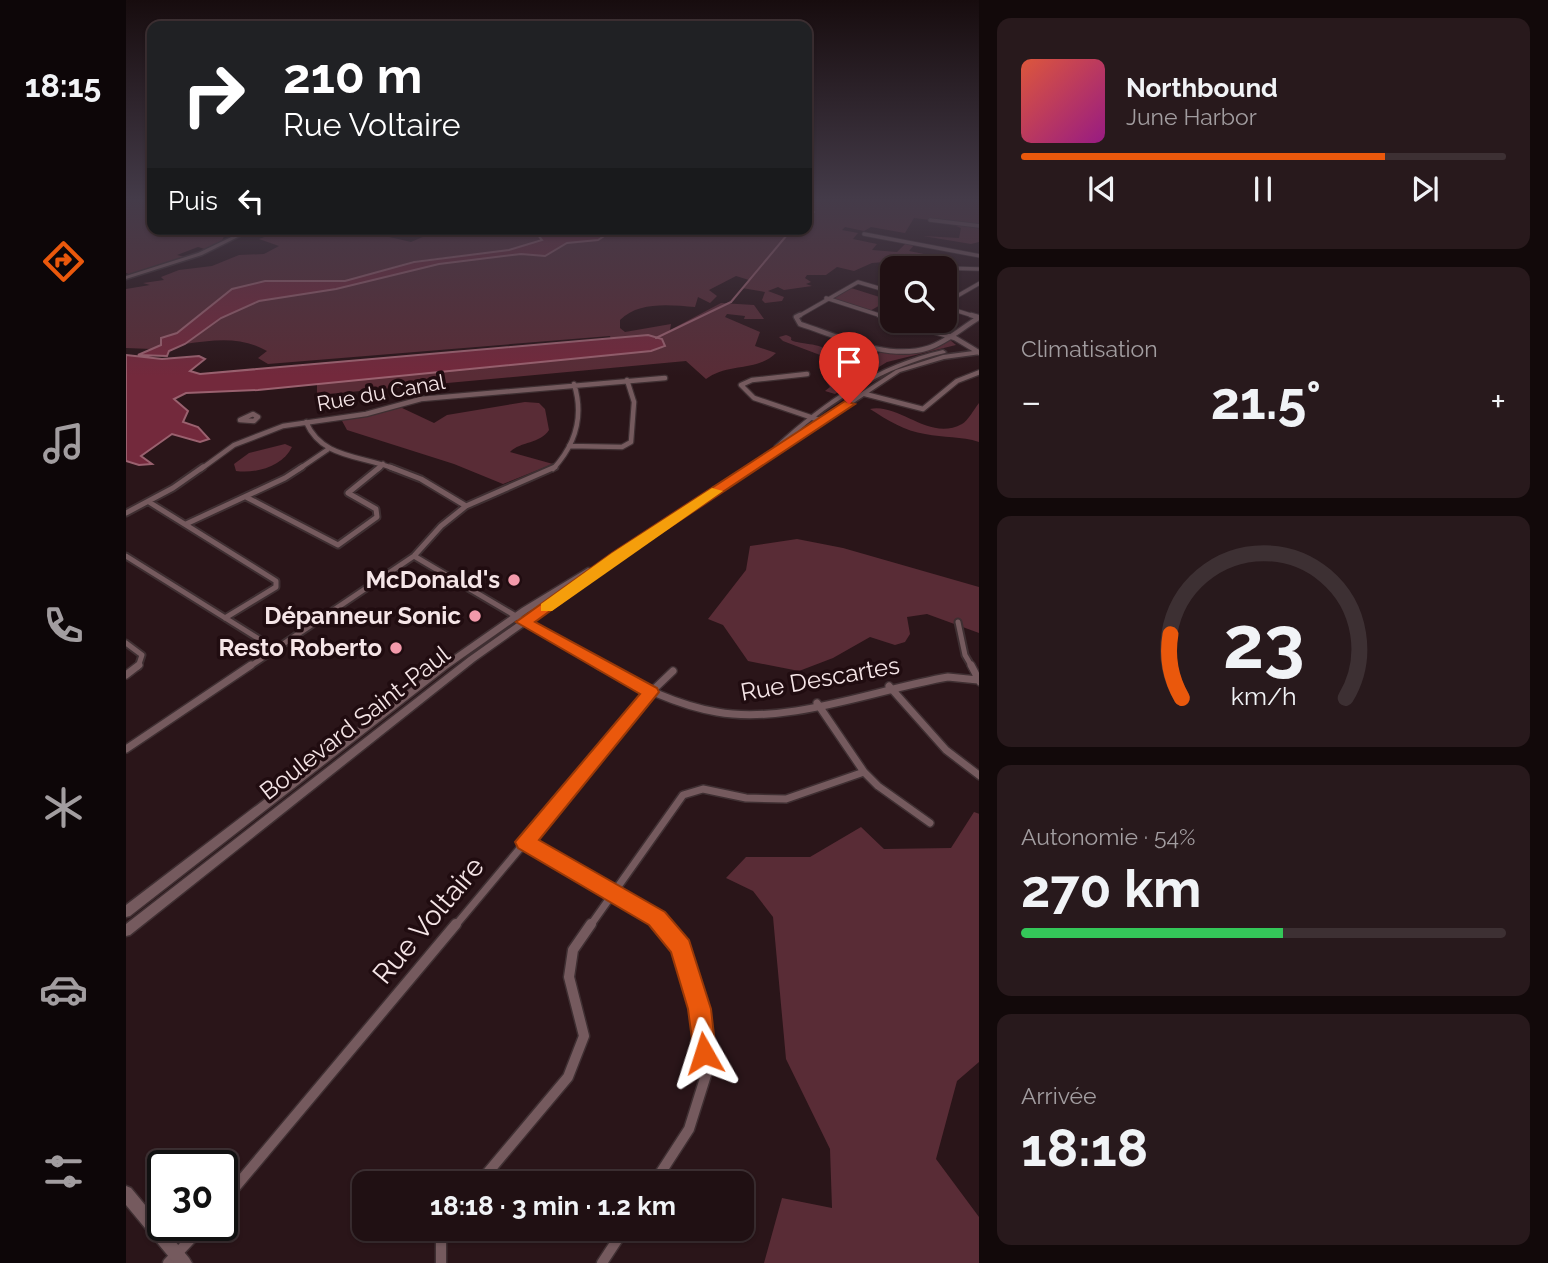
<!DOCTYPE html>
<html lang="fr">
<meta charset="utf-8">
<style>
:root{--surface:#201013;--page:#28191c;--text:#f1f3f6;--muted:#a29da0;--line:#3d3033;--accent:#ea580c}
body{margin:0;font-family:Raleway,sans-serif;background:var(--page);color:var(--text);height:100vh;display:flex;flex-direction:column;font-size:26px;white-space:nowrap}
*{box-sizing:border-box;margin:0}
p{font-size:23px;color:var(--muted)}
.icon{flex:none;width:38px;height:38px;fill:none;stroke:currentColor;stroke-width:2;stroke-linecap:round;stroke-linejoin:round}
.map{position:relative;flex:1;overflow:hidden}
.panel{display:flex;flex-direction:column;gap:18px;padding:18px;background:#12090a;width:569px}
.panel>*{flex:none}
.hud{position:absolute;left:21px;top:21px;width:665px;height:214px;border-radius:14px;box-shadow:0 2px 5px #0004,0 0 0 2px var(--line);background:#202124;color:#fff;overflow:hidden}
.fabs{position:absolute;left:754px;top:256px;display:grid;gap:14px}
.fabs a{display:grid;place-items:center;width:77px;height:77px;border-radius:14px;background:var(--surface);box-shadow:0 2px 5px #0004,0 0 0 2px var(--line);font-size:35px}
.speed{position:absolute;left:21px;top:1150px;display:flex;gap:14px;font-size:35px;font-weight:700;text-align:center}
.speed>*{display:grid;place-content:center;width:91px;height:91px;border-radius:50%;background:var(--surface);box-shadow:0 2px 5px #0004,0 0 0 2px var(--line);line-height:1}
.speed .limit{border:4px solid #111;border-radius:10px;background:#fff;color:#111}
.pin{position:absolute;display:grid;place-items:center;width:60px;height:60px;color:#fff;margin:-72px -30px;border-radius:50% 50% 50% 0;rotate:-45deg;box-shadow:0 0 7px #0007}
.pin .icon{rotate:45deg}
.me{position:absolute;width:77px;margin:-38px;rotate:354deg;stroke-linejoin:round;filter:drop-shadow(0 0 5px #0008)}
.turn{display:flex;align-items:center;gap:24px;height:147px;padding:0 21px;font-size:32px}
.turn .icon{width:91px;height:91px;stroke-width:2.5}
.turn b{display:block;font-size:49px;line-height:60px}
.then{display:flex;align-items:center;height:66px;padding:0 21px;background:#0003;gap:14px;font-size:26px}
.big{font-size:52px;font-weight:700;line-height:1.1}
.panel .tile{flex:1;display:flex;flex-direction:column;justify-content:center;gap:10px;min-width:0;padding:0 24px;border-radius:14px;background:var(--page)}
.panel .dial{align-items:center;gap:0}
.dial svg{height:182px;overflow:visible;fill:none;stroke:var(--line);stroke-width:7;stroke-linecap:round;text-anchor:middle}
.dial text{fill:var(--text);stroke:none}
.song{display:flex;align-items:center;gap:21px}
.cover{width:84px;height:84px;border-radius:10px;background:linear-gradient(135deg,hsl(10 70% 55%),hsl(310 70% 35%))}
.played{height:7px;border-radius:4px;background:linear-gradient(90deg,var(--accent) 75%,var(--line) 75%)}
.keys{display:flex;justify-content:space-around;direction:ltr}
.heat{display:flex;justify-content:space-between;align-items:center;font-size:38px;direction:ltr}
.charge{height:10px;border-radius:5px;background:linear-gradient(90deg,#34c759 54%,var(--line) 0)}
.trip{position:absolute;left:226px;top:1171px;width:402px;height:70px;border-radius:14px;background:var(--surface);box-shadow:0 2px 5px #0004,0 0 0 2px var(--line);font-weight:700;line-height:70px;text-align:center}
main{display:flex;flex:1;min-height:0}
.dock{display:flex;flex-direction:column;width:126px;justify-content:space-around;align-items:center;background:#0d0608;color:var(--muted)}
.dock .icon{width:49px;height:49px}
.dock .selected{color:var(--accent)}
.dock b{font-size:32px;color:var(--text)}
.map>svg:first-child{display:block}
.green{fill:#592c36}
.water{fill:#73293c;stroke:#9a616f;stroke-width:2}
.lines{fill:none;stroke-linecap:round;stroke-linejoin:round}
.stream{stroke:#9a616f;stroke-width:2}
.street-far4-casing{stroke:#3f2f32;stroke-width:5}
.street-far3-casing{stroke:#3f2f32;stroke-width:7}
.street-far2-casing{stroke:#3f2f32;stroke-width:9}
.street-far1-casing{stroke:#3f2f32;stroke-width:10}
.street-casing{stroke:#3f2f32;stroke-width:13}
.secondary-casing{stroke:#3f2f32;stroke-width:3}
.street-far4{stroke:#755a5e;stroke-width:3.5}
.street-far3{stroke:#755a5e;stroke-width:4.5}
.street-far2{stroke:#755a5e;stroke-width:5}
.street-far1{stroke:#755a5e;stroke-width:7}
.street{stroke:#755a5e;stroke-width:10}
.secondary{fill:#755a5e;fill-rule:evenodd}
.route{fill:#ea580c;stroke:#983908;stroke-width:2}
.slow{fill:#f59e0b}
.poi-dot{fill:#f39aab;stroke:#200c10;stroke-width:2.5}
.labels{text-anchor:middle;stroke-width:7;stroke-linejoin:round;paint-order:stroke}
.far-street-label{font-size:21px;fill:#f5e5e7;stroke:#200c10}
.poi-label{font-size:24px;font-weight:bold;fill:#f5e5e7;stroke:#200c10;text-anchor:end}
.street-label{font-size:24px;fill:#f5e5e7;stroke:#200c10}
.near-street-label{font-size:28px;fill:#f5e5e7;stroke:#200c10}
</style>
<main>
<nav class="dock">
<b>18:15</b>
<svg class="icon selected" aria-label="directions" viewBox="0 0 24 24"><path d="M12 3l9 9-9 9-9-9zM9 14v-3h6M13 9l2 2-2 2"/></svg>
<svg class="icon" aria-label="music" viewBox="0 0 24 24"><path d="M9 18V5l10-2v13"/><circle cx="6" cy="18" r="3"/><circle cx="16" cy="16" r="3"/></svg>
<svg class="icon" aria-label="phone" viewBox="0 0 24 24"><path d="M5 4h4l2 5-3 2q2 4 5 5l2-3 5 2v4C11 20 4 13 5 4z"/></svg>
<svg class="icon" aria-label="climate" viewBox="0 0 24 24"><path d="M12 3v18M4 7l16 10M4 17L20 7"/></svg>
<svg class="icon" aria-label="car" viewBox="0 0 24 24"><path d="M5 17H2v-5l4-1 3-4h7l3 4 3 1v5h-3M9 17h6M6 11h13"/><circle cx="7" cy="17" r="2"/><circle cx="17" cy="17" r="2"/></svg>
<svg class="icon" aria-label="filters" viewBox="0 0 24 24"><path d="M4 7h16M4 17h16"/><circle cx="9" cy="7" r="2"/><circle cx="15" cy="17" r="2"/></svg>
</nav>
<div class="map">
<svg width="854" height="1263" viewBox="0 0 854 1263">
<rect width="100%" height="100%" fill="#2a1519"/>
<path class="green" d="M0 200H26V229L100 232 94 245 82 250 72 247 51 255 63 258 7 276 0 273Z
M681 200H853V242L845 244 797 236 833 238 835 228 830 226 836 224 788 218 779 233 745 227 738 231 719 227 716 230 732 233 727 239 751 244 746 250 771 252 781 242 789 244 783 251 798 254 785 260 746 263 728 271 711 267 700 275H681L679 278 685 282 680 284 686 286 658 290 652 287 642 291 658 297 656 301 639 303 636 300 639 292 616 288 623 280 610 276 583 290 591 296 584 303 572 297 569 307C544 305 513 301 494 320V328L499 332 545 324 544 330 595 303 628 305 638 319H618L619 316 601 314 599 317 634 332 629 346 650 353C633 371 600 363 580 379L560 361 191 395V382L525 351 539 347 536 339 522 335 485 339 484 336 142 364 132 358 141 351C115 336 88 340 59 344L95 318 133 301 210 289 313 264 395 254 419 256 441 243 472 240 489 229H681Z
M229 229 285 242 315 229H407L416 239 383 250 288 261 219 281H139L106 289 51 333 36 338 35 345 25 349 0 348V289L24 285 17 283 38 280 35 277 53 270 86 266 113 255 138 254 153 246 133 239 157 230Z
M722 287 763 300 742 312 700 299Z
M660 335C672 339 658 339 671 342 690 346 701 343 710 363L724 368H738L758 348 789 351 824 340 830 345 761 362 709 394 699 391 704 387 697 377 710 375 694 355 657 341 653 337Z
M399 402 413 403 419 409 423 430C414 444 395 441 384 452L427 464 377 484 328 464 221 430 215 419 274 407 308 423 321 415Z
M853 403V442C835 436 818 438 799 434 779 431 761 420 744 409 774 403 803 442 836 424 842 421 848 409 853 403Z
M159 444 166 447C157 466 130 474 110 471L108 464 123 453Z
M671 539 717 548 853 587V633L801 614 781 617 784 634 779 642 769 645 744 637 707 658 673 671 622 661 597 625 582 619 620 570 624 546Z
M848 812 854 814 853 1062 831 1081 810 1159 853 1217V1263H638L656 1198 706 1208 704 1149 660 1059 647 917 627 891 600 878 620 857H684L735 827 758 849 825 848Z"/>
<path class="water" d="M407 229H489L472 240 441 243 419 256 395 254 313 264 210 289 133 301 95 318 59 344 43 351 41 356 12 355 35 345V338L51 333 106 289 139 281H219L288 262 383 250 416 240Z
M522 335 536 339 539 346 525 351 132 390 60 393 48 399 62 411 57 422 72 427 83 439 74 442 46 434 15 456 26 464 13 465 0 461V355L36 359 73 356 79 359 64 371 74 374Z"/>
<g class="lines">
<path class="stream" d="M681 218 688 212
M530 338 605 302 666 229"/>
<defs>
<path id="street-far4" d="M804 220 854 226
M255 231 258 229
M738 234 854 256
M817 268 854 269
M700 298 759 317
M819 303 854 283
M819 307 851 317
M671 317 732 282 766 292"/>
<path id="street-far3" d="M674 315 670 317 674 324C712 336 761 361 802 348 821 342 837 327 854 317
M753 315 766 319
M845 315 852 317
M770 320 829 338 854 353
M681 374 626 380 615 385 628 398 696 421
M739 394 797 409 831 381 854 372
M127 414 132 417 128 421 114 420Z
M180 422C196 459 235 455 269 469
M443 446 496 447 505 442 508 402 501 380
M75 469 108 445 157 426 240 414 295 399 539 378
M173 469 201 450
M252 469 257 464
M427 469C450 444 458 416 448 384"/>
<path id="street-far2" d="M264 467 295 479 340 506
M120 497 212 545 251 517 250 509 222 493 254 467
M23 502 150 581V587L99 618
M0 513 47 488 77 467
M60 524 159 478 176 467
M0 556 149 649
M288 556 476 667
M832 622 839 655 846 667
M0 643 16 655 12 667
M123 667 288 556 315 526 340 506 429 467"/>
<path id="street-far1" d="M472 665C509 684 549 705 591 712 662 725 751 689 822 677L852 680
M845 665 854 682
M0 675 13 665
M763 686 820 750 854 776
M691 703 738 772 752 786 804 823
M0 749 125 665
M399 842 531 918 537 926
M329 926 525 692 547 671
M464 926 557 795 577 789 620 798 660 799 738 772"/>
<path id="street" d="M353 1183 442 1077 458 1036 443 977 447 950 465 924
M528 1183 563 1129 580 1075 573 1009 555 947 536 924
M96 1203 330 924
M315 1228V1263
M42 1263 78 1225
M476 1263 499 1228"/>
<path id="secondary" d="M122 229H128L76 255 0 279V276L72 253Z
M817 350 820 352 819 353C759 367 708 399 662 440L770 370 817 355 854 350V354L818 359 774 372 494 558 349 661 4 935 0 936V924L343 657 435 592 402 612 322 668 4 916 0 917V905L316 664 396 608 462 568 468 569 651 448 649 446 650 445C700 400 751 365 817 350Z
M0 1186 5 1188 63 1258 66 1263H48L0 1205Z"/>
</defs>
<use href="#street-far4" class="street-far4-casing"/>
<use href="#street-far3" class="street-far3-casing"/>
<use href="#street-far2" class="street-far2-casing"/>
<use href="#street-far1" class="street-far1-casing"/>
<use href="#street" class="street-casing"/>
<use href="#secondary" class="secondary-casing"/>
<use href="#street-far4" class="street-far4"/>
<use href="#street-far3" class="street-far3"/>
<use href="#street-far2" class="street-far2"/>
<use href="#street-far1" class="street-far1"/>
<use href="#street" class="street"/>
<use href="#secondary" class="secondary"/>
</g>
<linearGradient id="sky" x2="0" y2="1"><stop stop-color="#170c0e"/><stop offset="0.53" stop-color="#443b49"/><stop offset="1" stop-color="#443b49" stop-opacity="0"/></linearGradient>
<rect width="854" height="376" fill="url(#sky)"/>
<path class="route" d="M719 401 729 404 496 559 409 622 531 688 533 692 413 840 539 912 563 940 585 1009 590 1053 587 1062 578 1065 569 1062 562 1009 545 952 523 925 392 848 389 842 514 694 390 622 486 553Z"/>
<path class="slow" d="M586 488 597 491 426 611H415V604L486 553Z"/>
<g class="poi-dot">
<circle cx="388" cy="580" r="7"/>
<circle cx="349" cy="616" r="7"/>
<circle cx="270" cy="648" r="7"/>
</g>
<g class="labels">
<g class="far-street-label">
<text transform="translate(255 393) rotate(-10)" y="7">Rue du Canal</text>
</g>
<g class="poi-label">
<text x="374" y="588">McDonald's</text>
<text x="335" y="624">Dépanneur Sonic</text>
<text x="256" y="656">Resto Roberto</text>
</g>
<g class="street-label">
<text transform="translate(694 679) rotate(-10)" y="8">Rue Descartes</text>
<text transform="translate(229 723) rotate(-38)" y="8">Boulevard Saint-Paul</text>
</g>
<g class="near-street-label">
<text transform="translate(302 920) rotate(-50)" y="10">Rue Voltaire</text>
</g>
</g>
</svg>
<div class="fabs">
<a><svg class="icon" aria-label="search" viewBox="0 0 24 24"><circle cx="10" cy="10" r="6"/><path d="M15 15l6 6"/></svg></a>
</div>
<div class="speed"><div class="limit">30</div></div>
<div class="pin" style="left:723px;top:404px;background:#d93025"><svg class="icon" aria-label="arrive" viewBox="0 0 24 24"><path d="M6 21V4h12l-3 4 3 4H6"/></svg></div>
<svg class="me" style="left:578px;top:1053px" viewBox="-20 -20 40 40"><path d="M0-17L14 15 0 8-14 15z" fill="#ea580c" stroke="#fff" stroke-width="4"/></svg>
<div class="trip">18:18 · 3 min · 1.2 km</div>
<div class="hud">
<div class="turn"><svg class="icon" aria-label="right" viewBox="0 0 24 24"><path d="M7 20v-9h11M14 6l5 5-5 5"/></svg><div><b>210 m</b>Rue Voltaire</div></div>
<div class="then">Puis<svg class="icon" aria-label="left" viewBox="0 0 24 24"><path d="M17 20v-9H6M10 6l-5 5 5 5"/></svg></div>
</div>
</div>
<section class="panel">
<div class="tile">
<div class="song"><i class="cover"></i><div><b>Northbound</b><p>June Harbor</p></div></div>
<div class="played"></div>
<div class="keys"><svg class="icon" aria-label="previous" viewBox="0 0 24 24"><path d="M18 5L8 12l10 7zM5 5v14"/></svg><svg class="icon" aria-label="pause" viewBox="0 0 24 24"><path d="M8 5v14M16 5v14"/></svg><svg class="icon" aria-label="next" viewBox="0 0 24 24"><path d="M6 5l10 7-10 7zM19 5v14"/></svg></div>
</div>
<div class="tile"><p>Climatisation</p>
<div class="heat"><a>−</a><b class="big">21.5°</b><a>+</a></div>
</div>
<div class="tile dial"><svg viewBox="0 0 100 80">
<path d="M14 69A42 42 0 1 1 86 69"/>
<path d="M14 69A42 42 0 0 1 9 41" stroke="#ea580c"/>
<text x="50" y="56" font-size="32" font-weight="700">23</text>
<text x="50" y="72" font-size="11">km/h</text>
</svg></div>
<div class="tile"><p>Autonomie · 54%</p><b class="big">270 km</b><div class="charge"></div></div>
<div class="tile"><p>Arrivée</p><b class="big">18:18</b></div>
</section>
</main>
